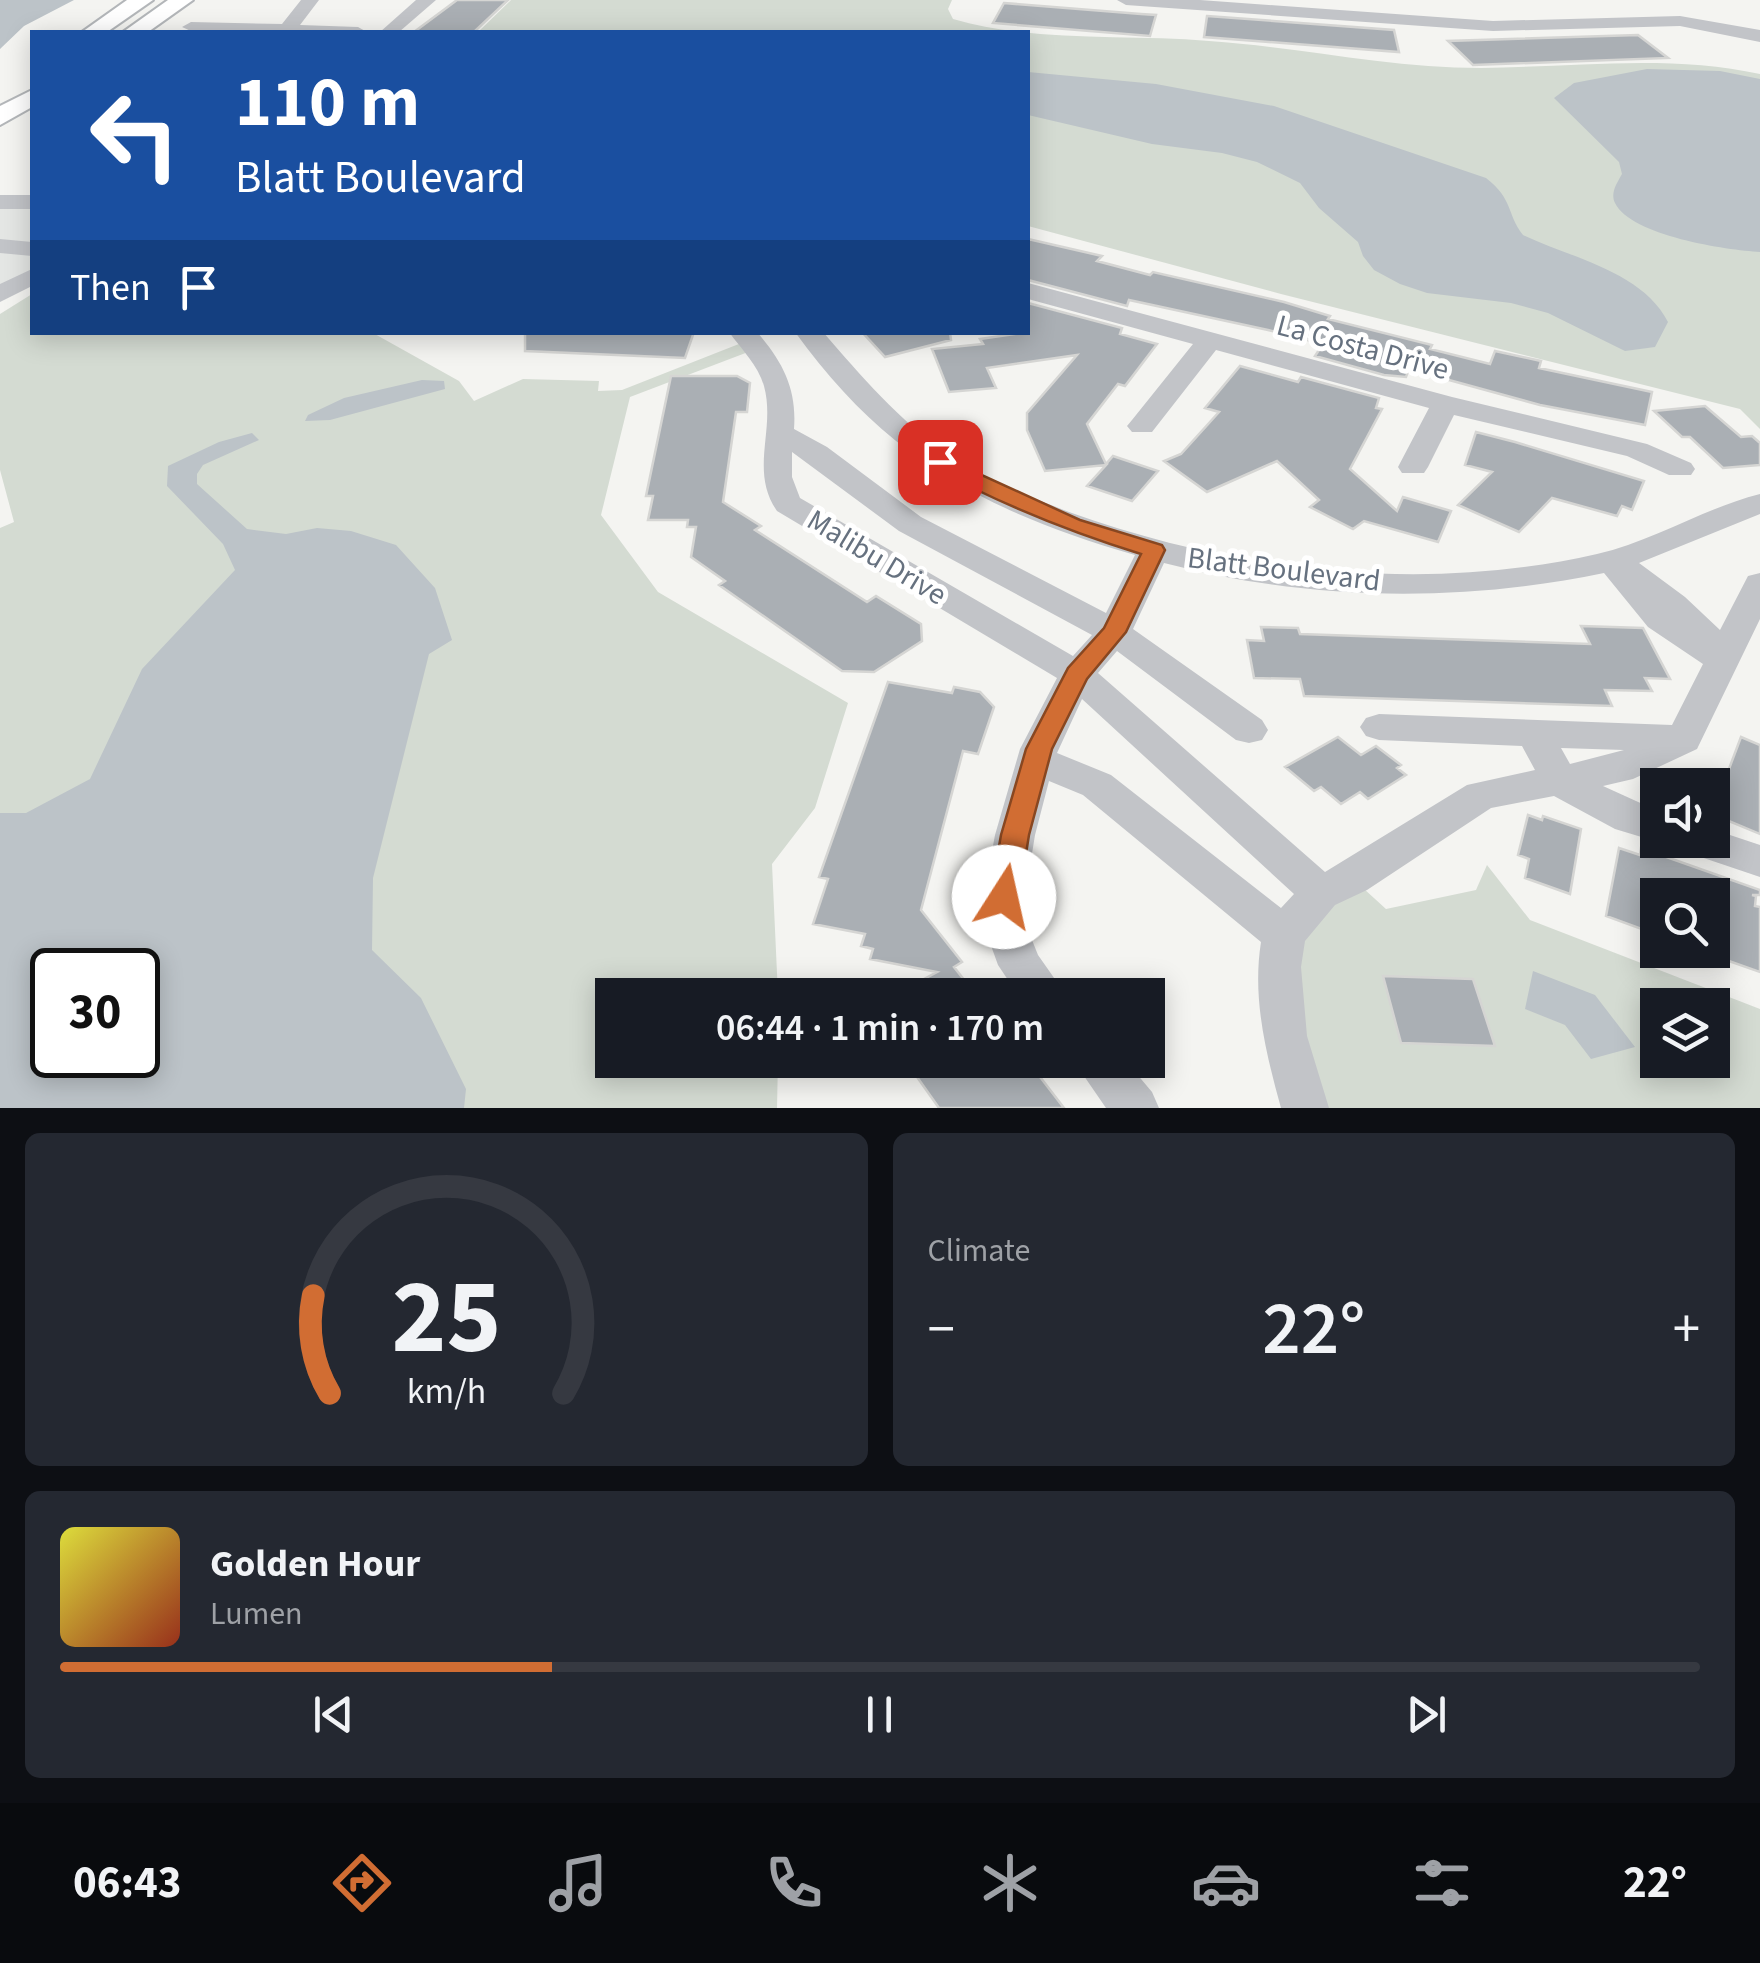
<!DOCTYPE html>
<meta charset="utf-8">
<style>
:root{--surface:#171b24;--page:#242831;--text:#f1f3f6;--muted:#9ea1a6;--line:#363941;--accent:#d16d33}
body{margin:0;font-family:"Source Sans 3",sans-serif;background:var(--page);color:var(--text);height:100vh;display:flex;flex-direction:column;font-size:38px;white-space:nowrap}
*{box-sizing:border-box;margin:0}
p{font-size:32px;color:var(--muted)}
.icon{flex:none;width:55px;height:55px;fill:none;stroke:currentColor;stroke-width:2;stroke-linecap:round;stroke-linejoin:round}
.map{position:relative;height:1108px;overflow:hidden}
.panel{display:flex;flex-direction:column;gap:25px;padding:25px;background:#0d0f14;flex:1}
.panel>*{flex:none}
.guide{position:absolute;left:30px;top:30px;width:1000px;height:305px;border-radius:0px;box-shadow:0 5px 25px #0003;background:#1a4fa0;color:#fff;overflow:hidden}
.buttons{position:absolute;left:1640px;top:768px;display:grid;gap:20px}
.buttons a{display:grid;place-items:center;width:90px;height:90px;border-radius:0px;background:var(--surface);box-shadow:0 5px 25px #0003;font-size:50px}
.speed{position:absolute;left:30px;top:948px;display:flex;gap:20px;font-size:50px;font-weight:700;text-align:center}
.speed>*{display:grid;place-content:center;width:130px;height:130px;border-radius:50%;background:var(--surface);box-shadow:0 5px 25px #0003;line-height:1}
.speed .limit{border:5px solid #111;border-radius:15px;background:#fff;color:#111}
.pin{position:absolute;display:grid;place-items:center;width:85px;height:85px;color:#fff;margin:-42px;border-radius:20px;box-shadow:0 5px 15px #0006}
.me{position:absolute;width:110px;margin:-55px;rotate:10deg;stroke-linejoin:round;filter:drop-shadow(0 0 8px #0008)}
.turn{display:flex;align-items:center;gap:35px;height:210px;padding:0 40px;font-size:45px}
.turn .icon{width:130px;height:130px;stroke-width:2.5}
.turn b{display:block;font-size:70px;line-height:85px}
.then{display:flex;align-items:center;height:95px;padding:0 40px;background:#0003;gap:20px;font-size:38px}
.big{font-size:75px;font-weight:600;line-height:1.1}
.panel .widget{flex:1;display:flex;flex-direction:column;justify-content:center;gap:15px;min-width:0;padding:0 35px;border-radius:15px;background:var(--page)}
.panel .dial{align-items:center;gap:0}
.dial svg{height:260px;overflow:visible;fill:none;stroke:var(--line);stroke-width:7;stroke-linecap:round;text-anchor:middle}
.dial text{fill:var(--text);stroke:none}
.song{display:flex;align-items:center;gap:30px}
.cover{width:120px;height:120px;border-radius:15px;background:linear-gradient(135deg,hsl(60 70% 55%),hsl(10 70% 35%))}
.played{height:10px;border-radius:5px;background:linear-gradient(90deg,var(--accent) 30%,var(--line) 30%)}
.keys{display:flex;justify-content:space-around;direction:ltr}
.heat{display:flex;justify-content:space-between;align-items:center;font-size:55px;direction:ltr}
.panel .tiles{flex:1;display:grid;gap:25px;grid-template-columns:1fr 1fr}
.widget:last-child{grid-column:span 2}
.trip{position:absolute;left:595px;top:978px;width:570px;height:100px;border-radius:0px;background:var(--surface);box-shadow:0 5px 25px #0003;font-weight:600;line-height:100px;text-align:center}
.tab-bar{display:flex;height:160px;justify-content:space-around;align-items:center;background:#090b0e;color:var(--muted)}
.tab-bar .icon{width:70px;height:70px}
.tab-bar .selected{color:var(--accent)}
.tab-bar b{font-size:45px;color:var(--text)}
.map>svg:first-child{display:block}
.built{fill:#e4e6e4}
.green{fill:#d4dbd2;fill-rule:evenodd}
.water{fill:#bcc3c8;fill-rule:evenodd}
.building{fill:#aaafb4;stroke:#d5d5d3;stroke-width:2.5}
.lines{fill:none;stroke-linecap:round;stroke-linejoin:round}
.major-casing{stroke:#b3b6b9;stroke-width:4}
.minor{fill:#c2c4c8;fill-rule:evenodd}
.major{fill:#fff;fill-rule:evenodd}
.route{fill:#d16d33;stroke:#884721;stroke-width:2.5}
.labels{text-anchor:middle;stroke-width:10;stroke-linejoin:round;paint-order:stroke}
.street-label{font-size:30px;fill:#66717f;stroke:#fff}
</style>
<div class="map">
<svg width="1760" height="1108" viewBox="0 0 1760 1108">
<rect width="100%" height="100%" fill="#f4f4f1"/>
<path class="built" d="M0 207 32 208V284L0 301Z"/>
<path class="green" d="M511 0H952L948 9 953 19C1035 43 1125 34 1209 41 1299 47 1390 68 1481 68 1573 67 1670 54 1760 74V429L1740 409 1281 294 1028 226V32H478Z
M32 294V332L373 333 459 381 474 401 523 379 599 381 598 391 622 390 749 340 756 349 630 397 601 515 658 592 848 703 815 808 772 864 778 995H612V1060H778L777 1108H0V528L14 522 0 470V314ZM52 970H138V1055H52Z
M1487 865 1530 920 1760 1009V1108H1305L1280 1005 1320 893 1352 878 1386 909 1476 890ZM1658 1005H1712V1060H1658Z"/>
<path class="water" d="M0 0H74L24 26 0 49Z
M1647 69 1720 71 1760 79V252C1727 250 1631 236 1615 203 1610 193 1617 183 1622 174L1619 162 1554 98 1574 83Z
M1028 72 1156 84 1274 106 1486 178C1514 200 1506 213 1523 235 1571 258 1642 271 1668 322L1655 347 1625 351 1548 313 1511 303 1427 293 1400 284 1374 270 1363 256 1358 242 1319 208 1300 183 1257 162 1222 153 1152 144 1028 115Z
M422 380 444 381 445 389 330 420 305 421 308 415 344 398Z
M252 433 259 440 203 465 197 474V484L247 529 286 534 317 528 351 531 396 545 435 588 452 640 429 654 373 878 372 950 421 998 466 1089 464 1108H0V813H26L90 779 142 669 235 570 223 544 167 486 168 466 219 442ZM138 970V1055H52V970Z
M1533 971 1595 995 1635 1047 1591 1059 1565 1025 1525 1009Z"/>
<path class="building" d="M457 0H508L474 32H414Z
M1004 3 1141 14 1156 15 1150 36 993 23Z
M1207 16 1394 30 1399 52 1204 37Z
M1638 35 1668 58 1473 65 1448 41Z
M1028 239 1102 256 1097 261 1150 275 1153 272 1284 302 1330 316 1328 319 1432 345 1430 349 1490 364 1495 351 1541 361 1539 368 1652 392 1645 425 1540 405 1409 369 1406 377 1384 375 1315 356 1323 344 1268 330 1129 300 1127 306 1028 280Z
M1028 303 1122 328 1120 334 1157 344 1125 386 1118 384 1087 424 1106 464 1113 456 1158 471 1132 501 1087 486 1106 465 1045 471 1027 430V413L1077 355 987 368 996 388 949 392 932 349 983 344 980 339 1028 332Z
M525 332H694L685 358 525 351Z
M862 332H950L951 340 885 357Z
M1240 366 1298 382 1301 377 1379 398 1376 408 1382 409 1350 469 1397 511 1403 497 1451 511 1438 542 1364 521 1353 529 1310 507 1319 500 1277 461 1207 492 1164 461 1181 454 1219 412 1205 408Z
M671 376H737L750 383 747 412H736L723 502 761 526 755 530 867 602 876 596 921 624 922 641 874 672 842 671 719 585 725 581 691 557 696 527H687L688 520H648L653 496H646Z
M1705 406 1741 437 1752 436 1760 443V465L1723 468 1690 437H1682L1654 411Z
M1476 432 1515 442 1644 481 1632 510 1622 506 1617 516 1552 498 1519 532 1458 505 1492 472 1465 465Z
M1581 626 1643 628 1670 679 1645 678 1652 691 1605 690 1612 706 1304 696 1300 679 1254 678 1247 640 1264 641 1261 627 1298 628 1300 634 1590 644Z
M888 682 952 693 954 687 980 692 994 707 978 754 963 751 921 910 962 962 954 967 976 995H894L937 972 870 959 873 949 861 946 865 934 813 924 828 879 819 877Z
M1338 737 1361 755 1376 746 1401 765 1397 768 1406 775 1368 799 1360 792 1341 804 1321 787 1314 791 1285 767Z
M1741 737 1760 745V834L1712 814Z
M1528 815 1542 820 1543 816 1581 829 1570 894 1525 878 1529 859 1518 855Z
M1619 848 1640 855 1641 848 1760 890V895H1752L1756 896 1755 906 1760 907V972L1712 955V895H1658V935L1606 916Z
M1383 976 1473 979 1495 1046 1401 1043Z
M905 1060H1027L1064 1108H939Z"/>
<g class="lines">
<defs>
<path id="major" d="M127 0H153L107 32H82Z
M168 0H193L148 32H123Z
M32 90V107L0 125V106Z"/>
</defs>
<use href="#major" class="major-casing"/>
<path class="minor" d="M301 0H319L300 25 358 27 367 32H193L182 27 191 22 282 24Z
M416 0H436L399 32H380Z
M1117 0H1200L1493 21 1680 16 1760 30V42L1680 26 1493 31 1126 5Z
M0 195H32V209H0Z
M0 239 32 242V256L0 253Z
M32 269V286L0 302V284Z
M1028 283 1452 397 1647 444 1691 463 1695 469 1691 475H1669L1627 456 1454 415 1428 467 1424 473H1402L1398 467 1429 408 1216 350 1152 432H1132L1127 426 1132 420 1193 344 1028 299Z
M729 332H757C783 362 797 389 794 429L827 447 921 517 1106 613 1135 555C988 512 887 460 795 332H823C861 376 899 420 947 454 984 480 1027 496 1069 512 1236 572 1423 594 1597 554 1654 541 1704 508 1760 494V514L1639 563 1685 597 1720 630 1748 576 1760 573V619L1697 749 1633 779 1603 786 1658 811V840H1666L1658 842 1615 829 1554 796 1491 808 1367 890 1335 905 1305 941 1301 967 1307 1036 1329 1108H1281C1266 1053 1252 999 1261 942L1083 795 1049 781 1035 835 1022 915 1038 955 1066 995H1018L998 965 980 915 995 835 1020 749 1057 678 777 511C749 470 776 430 764 386 758 365 742 350 729 332ZM792 452 899 531 1092 635 1073 656 800 498 792 477ZM1164 563C1309 601 1458 603 1604 573L1648 627 1703 664 1672 725 1379 714 1366 718 1360 727 1366 736 1379 740 1522 746 1535 770 1467 785 1325 872 1098 673 1117 651 1236 740 1249 743 1262 740 1268 730 1262 720 1133 629ZM1082 699 1294 894 1281 908 1111 775 1057 753ZM1561 748 1624 750 1570 764Z
M1712 829 1760 845V877L1683 851 1677 840H1712Z
M1073 1060H1125L1152 1092 1159 1108H1106Z"/>
<use href="#major" class="major"/>
</g>
<path class="route" d="M940 456 1080 520 1162 545 1165 550 1126 632 1087 679 1052 749 1029 835 1019 897 1015 906 1004 909 994 906 990 897 1001 835 1026 749 1068 668 1104 628 1141 554C1067 531 1000 504 932 467L929 462 932 458Z"/>
<g class="labels">
<g class="street-label">
<text transform="translate(1363 347) rotate(15)" y="10">La Costa Drive</text>
<text transform="translate(877 557) rotate(31)" y="10">Malibu Drive</text>
<text transform="translate(1284 569) rotate(7)" y="10">Blatt Boulevard</text>
</g>
</g>
</svg>
<div class="buttons">
<a><svg class="icon" aria-label="sound" viewBox="0 0 24 24"><path d="M4 9h4l5-4v14l-5-4H4zM17 9q2 3 0 6"/></svg></a>
<a><svg class="icon" aria-label="search" viewBox="0 0 24 24"><circle cx="10" cy="10" r="6"/><path d="M15 15l6 6"/></svg></a>
<a><svg class="icon" aria-label="layers" viewBox="0 0 24 24"><path d="M12 4l9 5-9 5-9-5zM3 14l9 5 9-5"/></svg></a>
</div>
<div class="speed"><div class="limit">30</div></div>
<div class="pin" style="left:940px;top:462px;background:#d93025"><svg class="icon" aria-label="arrive" viewBox="0 0 24 24"><path d="M6 21V4h12l-3 4 3 4H6"/></svg></div>
<svg class="me" style="left:1004px;top:897px" viewBox="-20 -20 40 40"><circle r="19" fill="#fff"/><path d="M0-13L10 11 0 6-10 11z" fill="#d16d33"/></svg>
<div class="trip">06:44 · 1 min · 170 m</div>
<div class="guide">
<div class="turn"><svg class="icon" aria-label="left" viewBox="0 0 24 24"><path d="M17 20v-9H6M10 6l-5 5 5 5"/></svg><div><b>110 m</b>Blatt Boulevard</div></div>
<div class="then">Then<svg class="icon" aria-label="arrive" viewBox="0 0 24 24"><path d="M6 21V4h12l-3 4 3 4H6"/></svg></div>
</div>
</div>
<section class="panel">
<div class="tiles">
<div class="widget dial"><svg viewBox="0 0 100 80">
<path d="M14 69A42 42 0 1 1 86 69"/>
<path d="M14 69A42 42 0 0 1 9 39" stroke="#d16d33"/>
<text x="50" y="56" font-size="32" font-weight="700">25</text>
<text x="50" y="72" font-size="11">km/h</text>
</svg></div>
<div class="widget"><p>Climate</p>
<div class="heat"><a>−</a><b class="big">22°</b><a>+</a></div>
</div>
<div class="widget">
<div class="song"><i class="cover"></i><div><b>Golden Hour</b><p>Lumen</p></div></div>
<div class="played"></div>
<div class="keys"><svg class="icon" aria-label="previous" viewBox="0 0 24 24"><path d="M18 5L8 12l10 7zM5 5v14"/></svg><svg class="icon" aria-label="pause" viewBox="0 0 24 24"><path d="M8 5v14M16 5v14"/></svg><svg class="icon" aria-label="next" viewBox="0 0 24 24"><path d="M6 5l10 7-10 7zM19 5v14"/></svg></div>
</div>
</div>
</section>
<nav class="tab-bar">
<b>06:43</b>
<svg class="icon selected" aria-label="directions" viewBox="0 0 24 24"><path d="M12 3l9 9-9 9-9-9zM9 14v-3h6M13 9l2 2-2 2"/></svg>
<svg class="icon" aria-label="music" viewBox="0 0 24 24"><path d="M9 18V5l10-2v13"/><circle cx="6" cy="18" r="3"/><circle cx="16" cy="16" r="3"/></svg>
<svg class="icon" aria-label="phone" viewBox="0 0 24 24"><path d="M5 4h4l2 5-3 2q2 4 5 5l2-3 5 2v4C11 20 4 13 5 4z"/></svg>
<svg class="icon" aria-label="climate" viewBox="0 0 24 24"><path d="M12 3v18M4 7l16 10M4 17L20 7"/></svg>
<svg class="icon" aria-label="car" viewBox="0 0 24 24"><path d="M5 17H2v-5l4-1 3-4h7l3 4 3 1v5h-3M9 17h6M6 11h13"/><circle cx="7" cy="17" r="2"/><circle cx="17" cy="17" r="2"/></svg>
<svg class="icon" aria-label="filters" viewBox="0 0 24 24"><path d="M4 7h16M4 17h16"/><circle cx="9" cy="7" r="2"/><circle cx="15" cy="17" r="2"/></svg>
<b>22°</b>
</nav>
